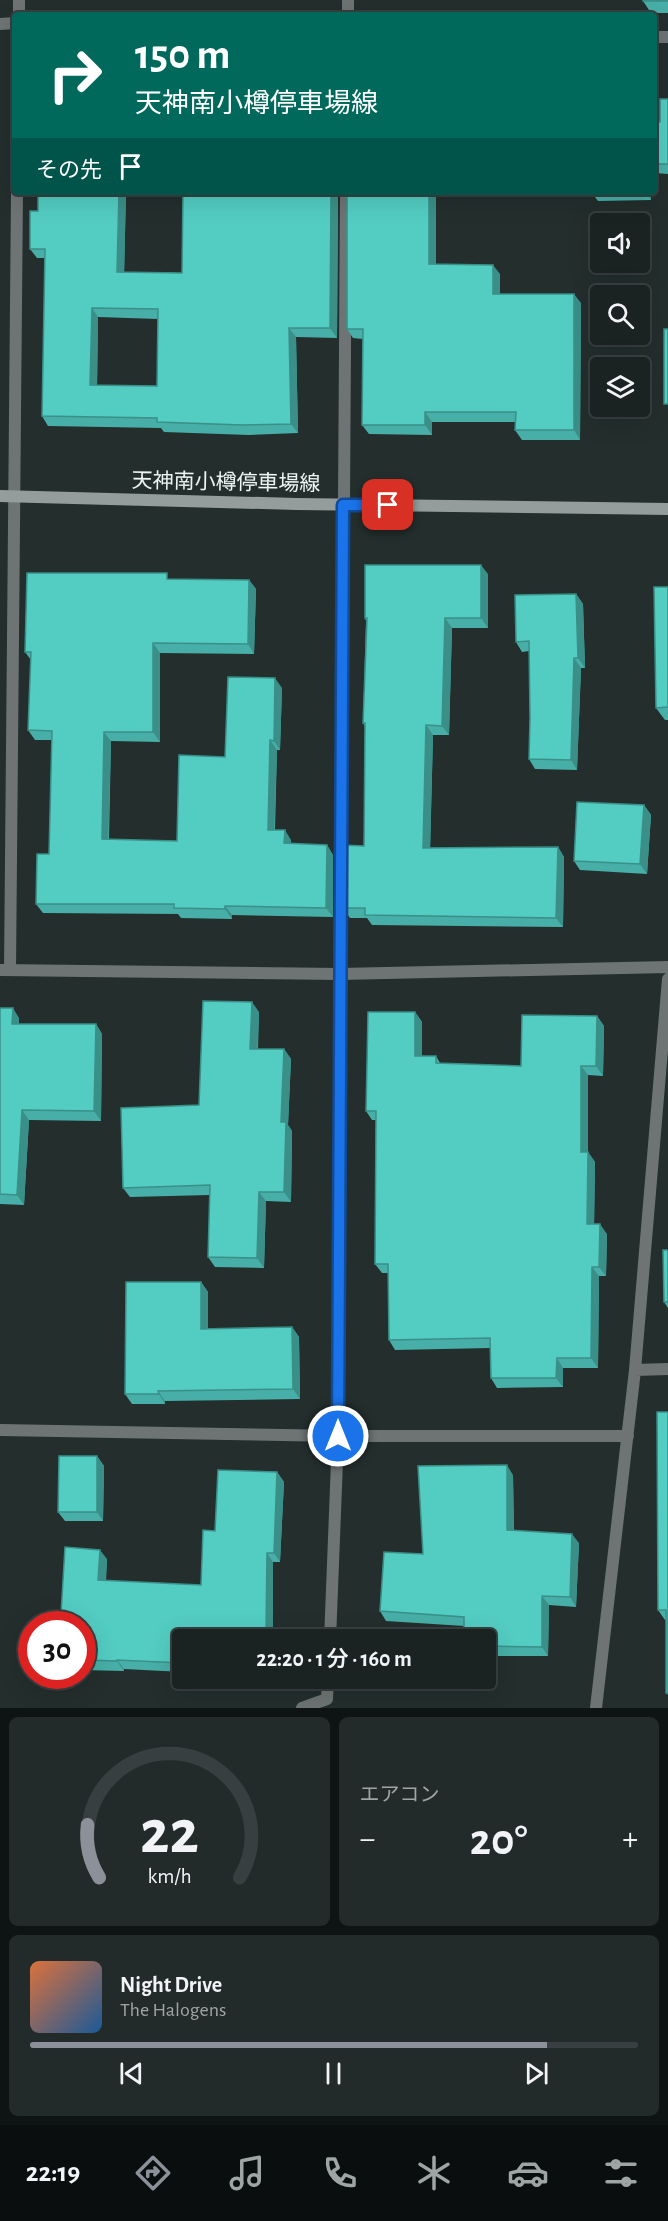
<!DOCTYPE html>
<html lang="ja">
<meta charset="utf-8">
<style>
:root{--surface:#1a2222;--page:#232a2a;--text:#f1f3f6;--muted:#9fa4a5;--line:#383f40;--accent:#8c9099}
body{margin:0;font-family:"Alegreya Sans","Noto Sans JP",sans-serif;background:var(--page);color:var(--text);height:100vh;display:flex;flex-direction:column;font-size:22px;white-space:nowrap}
*{box-sizing:border-box;margin:0}
p{font-size:20px;color:var(--muted)}
.icon{flex:none;width:33px;height:33px;fill:none;stroke:currentColor;stroke-width:2;stroke-linecap:round;stroke-linejoin:round}
.map{position:relative;height:1708px;overflow:hidden}
.sheet{display:flex;flex-direction:column;gap:9px;padding:9px;background:#0e1313;flex:1}
.sheet>*{flex:none}
.hud{position:absolute;left:12px;top:12px;width:645px;height:183px;border-radius:6px;box-shadow:0 6px 24px #0002,0 0 0 2px var(--line);background:#00695c;color:#fff;overflow:hidden}
.fabs{position:absolute;left:590px;top:213px;display:grid;gap:12px}
.fabs a{display:grid;place-items:center;width:60px;height:60px;border-radius:6px;background:var(--surface);box-shadow:0 6px 24px #0002,0 0 0 2px var(--line);font-size:30px}
.speed{position:absolute;left:18px;top:1611px;display:flex;gap:12px;font-size:30px;font-weight:700;text-align:center}
.speed>*{display:grid;place-content:center;width:78px;height:78px;border-radius:50%;background:var(--surface);box-shadow:0 6px 24px #0002,0 0 0 2px var(--line);line-height:1}
.speed .limit{border:9px solid #d22;background:#fff;color:#111}
.pin{position:absolute;display:grid;place-items:center;width:51px;height:51px;color:#fff;margin:-26px;border-radius:12px;box-shadow:0 3px 9px #0006}
.me{position:absolute;width:66px;margin:-33px;rotate:0deg;stroke-linejoin:round;filter:drop-shadow(0 0 4px #0008)}
.turn{display:flex;align-items:center;gap:21px;height:126px;padding:0 24px;font-size:27px}
.turn .icon{width:78px;height:78px;stroke-width:2.5}
.turn b{display:block;font-size:42px;line-height:51px}
.then{display:flex;align-items:center;height:57px;padding:0 24px;background:#0003;gap:12px;font-size:22px}
.big{font-size:45px;font-weight:600;line-height:1.1}
.sheet .tile{flex:1;display:flex;flex-direction:column;justify-content:center;gap:9px;min-width:0;padding:0 21px;border-radius:9px;background:var(--page)}
.sheet .dial{align-items:center;gap:0}
.dial svg{height:156px;overflow:visible;fill:none;stroke:var(--line);stroke-width:7;stroke-linecap:round;text-anchor:middle}
.dial text{fill:var(--text);stroke:none}
.song{display:flex;align-items:center;gap:18px}
.cover{width:72px;height:72px;border-radius:9px;background:linear-gradient(135deg,hsl(20 70% 55%),hsl(210 70% 35%))}
.played{height:6px;border-radius:3px;background:linear-gradient(90deg,var(--accent) 85%,var(--line) 85%)}
.keys{display:flex;justify-content:space-around;direction:ltr}
.heat{display:flex;justify-content:space-between;align-items:center;font-size:33px;direction:ltr}
.sheet .tiles{flex:1;display:grid;gap:9px;grid-template-columns:1fr 1fr}
.tile:last-child{grid-column:span 2}
.trip{position:absolute;left:172px;top:1629px;width:324px;height:60px;border-radius:6px;background:var(--surface);box-shadow:0 6px 24px #0002,0 0 0 2px var(--line);font-weight:600;line-height:60px;text-align:center}
.dock{display:flex;height:96px;justify-content:space-around;align-items:center;background:#0a0e0e;color:var(--muted)}
.dock .icon{width:42px;height:42px}
.dock .selected{color:var(--accent)}
.dock b{font-size:27px;color:var(--text)}
.map>svg:first-child{display:block}
.lines{fill:none;stroke-linecap:round;stroke-linejoin:round}
.minor{stroke:#6e7473;stroke-width:12}
.tertiary{stroke:#6e7473;stroke-width:12}
.secondary{stroke:#949d9b;stroke-width:12}
.wall{fill:#47afa7;fill-rule:evenodd}
.shaded-wall{fill:#3a8f88}
.building{fill:#53ccc2;stroke:#3a8f88;stroke-width:1.5;fill-rule:evenodd}
.route-casing{stroke:#114b97;stroke-width:15}
.route{stroke:#1a73e8;stroke-width:10}
.labels{text-anchor:middle;stroke-width:6;stroke-linejoin:round;paint-order:stroke}
.street-label{font-size:21px;fill:#edf4f3;stroke:#232e2d}
</style>
<div class="map">
<svg width="668" height="1708" viewBox="0 0 668 1708">
<rect width="100%" height="100%" fill="#232e2d"/>
<g class="lines">
<path class="minor" d="M19 15V0
M348 15V0
M0 24 15 23
M0 970 340 974 668 967
M10 970 17 192
M635 1370 668 1369
M0 1430 338 1436H628
M330 1640 338 1436 346 192
M302 1708 327 1699 328 1678
M596 1708 635 1370 668 979"/>
<path class="tertiary" d="M654 37H668"/>
<path class="secondary" d="M0 496 297 504 668 509"/>
</g>
<path class="wall" d="M668 0V13H651L643 1Z
M668 99V174L654 173V122H660Z
M126 192 124 272 182 273 183 192H338L337 338 296 337 298 433 249 435 164 432 161 428 48 426 42 416 45 258H37L30 249 38 211ZM98 317 158 319 157 386 97 385Z
M436 192V264L500 274V294L581 303 580 440H522L515 430 516 422H432V435L369 434 362 425 363 339 353 338 347 329Z
M591 192H651V200L598 201Z
M488 574V628H452L449 735H433L430 848 558 847 564 857 563 927 372 925 367 918H350L343 908 364 846 365 727 363 723 366 621 365 618Z
M171 579 249 580 256 589 254 654 160 653V742L111 741 109 840 177 841 225 757 282 688 280 750H277L275 830 291 840V844L327 845 333 855V917L232 915V919L181 918 178 914 43 913 36 904 49 854 52 740H35L28 730 31 660 25 652Z
M668 587V720H665L656 708Z
M576 594 583 604 585 668H581L577 770 535 769 529 759 530 718 529 651 522 652 516 642Z
M644 805 651 815 647 874 580 870 574 861Z
M0 1008 19 1018V1024H96L102 1034 101 1121 29 1120 24 1205 0 1204Z
M259 1012 258 1049H284L291 1059 288 1125 292 1131 291 1202 266 1201 264 1268 215 1267 208 1257 210 1195 130 1197 123 1188 199 1105Z
M415 1012 422 1022V1056H436L440 1063 521 1066 597 1016 604 1026 603 1076 588 1075V1152L595 1162 594 1224 607 1234 606 1276H599L598 1368H563V1387L497 1388 491 1378 490 1348 395 1350 389 1340 388 1273H382L375 1264 376 1120H372L366 1111Z
M668 1250V1308L664 1302Z
M201 1282 208 1292V1329L292 1327 299 1337 300 1399 165 1401V1404H132L125 1394Z
M668 1412V1695L666 1693V1620H665L658 1610Z
M97 1456 104 1466 103 1521H65L58 1512Z
M277 1472 284 1482 280 1562H273V1640H183V1672L124 1669V1671L82 1670V1624L61 1614 107 1559 106 1581 201 1585 215 1531Z
M513 1475 514 1530 579 1543 576 1607 549 1605 548 1656H486V1640L464 1626 386 1621 380 1611 423 1554Z"/>
<path class="shaded-wall" d="M119 192H126L124 282 117 272Z
M331 192H338L337 338 330 328Z
M429 192H436V274L429 264Z
M646 192H651V200Z
M493 265 500 274V303L493 294Z
M574 294 581 303 580 440 574 430Z
M92 308 98 317 97 395 90 385Z
M289 328 296 337 298 433 291 424Z
M425 412 432 422V435L425 425Z
M481 565 488 574V628L481 618Z
M249 580 256 589 254 654 248 644Z
M576 594 583 604 585 668 578 658Z
M445 618 452 628 449 735 442 726Z
M153 643 160 653V742L153 732Z
M574 658 581 668 577 770 571 760Z
M275 678 282 688 280 750 274 741Z
M426 725 433 735 430 858 423 848Z
M104 732 111 741 108 849 102 839Z
M270 740 277 750 274 840 268 830Z
M644 805 651 815 647 874 640 864Z
M285 830 291 840V853L284 843Z
M327 845 333 855V917L326 908Z
M558 847 564 857 563 927 556 918Z
M225 906 232 915V919L225 909Z
M252 1002 259 1012 257 1059 250 1049Z
M13 1008 19 1018V1033L12 1024Z
M415 1012 422 1022V1066L415 1056Z
M597 1016 604 1026 603 1076 596 1066Z
M96 1024 102 1034 101 1121 94 1111Z
M284 1049 291 1059 288 1125 292 1131 291 1202 284 1192 281 1122Z
M581 1066 588 1075V1162L581 1152Z
M22 1110 29 1120 24 1205 17 1195Z
M588 1152 595 1162 594 1234 587 1224Z
M259 1192 266 1201 264 1268 257 1258Z
M600 1224 607 1234 606 1276 599 1267Z
M592 1267 599 1276 598 1368 591 1358Z
M201 1282 208 1292V1339L201 1329Z
M292 1327 299 1337 300 1399 293 1389Z
M557 1358 563 1368V1387L556 1378Z
M158 1391 165 1401V1404L159 1394Z
M97 1456 104 1466 103 1521 97 1512Z
M507 1465 513 1475 514 1539 507 1530Z
M277 1472 284 1482 280 1562 274 1553Z
M572 1534 579 1543 576 1607 570 1597Z
M100 1550 107 1559 105 1590 98 1580Z
M267 1553 273 1562V1640H271L266 1632Z
M542 1596 549 1605 548 1656 542 1647Z
M186 1631 192 1640H185Z
M117 1660 124 1669V1671L117 1661Z"/>
<path class="building" d="M643 0H668V1H643Z
M660 99H668V164H654V122H660Z
M38 192H119L117 272 182 273 183 192H331L330 328H289L291 424 242 425 157 422V418L42 416 45 249H30V211H38ZM92 308 158 309 157 386 90 385Z
M347 192H429V264L493 265V294H574V430H515L516 412H425V425H362L363 329H347Z
M664 329H668V404H664Z
M365 565H481V618H445L442 726 426 725 423 848 558 847 556 918 365 915V908H343V845L364 846 365 723H363L367 618H365Z
M27 573H167V579L249 580 248 644 153 643V732H104L102 839 177 841 179 755 225 757 228 677 275 678 274 741 270 740 268 830H285L284 843 327 845 326 908 225 906V909L174 908V904H36L37 854H49L52 731 28 730 31 652H25Z
M654 587H668V707L656 708Z
M576 594 578 658H574L571 760 529 759 530 718 529 641 516 642 515 595Z
M577 802 644 805 640 864 574 861Z
M203 1001 252 1002 250 1049H284L281 1122H286L284 1192H259L257 1258 208 1257 210 1185 123 1188 121 1108 199 1105Z
M0 1008H13L12 1024H96L94 1111 22 1110 17 1195 0 1194Z
M368 1012H415V1056H436V1063L521 1066 522 1015 597 1016 596 1066H581V1152H588L587 1224H600L599 1267H592L591 1358H557L556 1378H491L490 1338 389 1340 388 1264H375L376 1111H366Z
M663 1250H668V1302H664Z
M126 1282H201V1329L292 1327 293 1389 158 1391 159 1394H125Z
M657 1412H668V1693H666V1610H658Z
M59 1456H97V1512H58Z
M507 1465V1530L572 1534 570 1597 542 1596V1647L486 1646V1640H464V1617L380 1611 384 1552 423 1554 418 1466Z
M218 1470 277 1472 274 1553H267L266 1632 186 1631 185 1640H183V1663L117 1660V1661L82 1660V1624H55L56 1614H61L65 1547 100 1550 98 1580 201 1585 203 1530 215 1531Z"/>
<g class="lines">
<defs>
<path id="route" d="M338 1436 343 505H388"/>
</defs>
<use href="#route" class="route-casing"/>
<use href="#route" class="route"/>
</g>
<g class="labels">
<g class="street-label">
<text transform="translate(226 482) rotate(1)" y="7">天神南小樽停車場線</text>
</g>
</g>
</svg>
<div class="fabs">
<a><svg class="icon" aria-label="sound" viewBox="0 0 24 24"><path d="M4 9h4l5-4v14l-5-4H4zM17 9q2 3 0 6"/></svg></a>
<a><svg class="icon" aria-label="search" viewBox="0 0 24 24"><circle cx="10" cy="10" r="6"/><path d="M15 15l6 6"/></svg></a>
<a><svg class="icon" aria-label="layers" viewBox="0 0 24 24"><path d="M12 4l9 5-9 5-9-5zM3 14l9 5 9-5"/></svg></a>
</div>
<div class="speed"><div class="limit">30</div></div>
<div class="pin" style="left:388px;top:505px;background:#d93025"><svg class="icon" aria-label="arrive" viewBox="0 0 24 24"><path d="M6 21V4h12l-3 4 3 4H6"/></svg></div>
<svg class="me" style="left:338px;top:1436px" viewBox="-20 -20 40 40"><circle r="17" fill="#1a73e8" stroke="#fff" stroke-width="3"/><path d="M0-11L8 9 0 5-8 9z" fill="#fff"/></svg>
<div class="trip">22:20 · 1 分 · 160 m</div>
<div class="hud">
<div class="turn"><svg class="icon" aria-label="right" viewBox="0 0 24 24"><path d="M7 20v-9h11M14 6l5 5-5 5"/></svg><div><b>150 m</b>天神南小樽停車場線</div></div>
<div class="then">その先<svg class="icon" aria-label="arrive" viewBox="0 0 24 24"><path d="M6 21V4h12l-3 4 3 4H6"/></svg></div>
</div>
</div>
<section class="sheet">
<div class="tiles">
<div class="tile dial"><svg viewBox="0 0 100 80">
<path d="M14 69A42 42 0 1 1 86 69"/>
<path d="M14 69A42 42 0 0 1 8 42" stroke="#8c9099"/>
<text x="50" y="56" font-size="32" font-weight="700">22</text>
<text x="50" y="72" font-size="11">km/h</text>
</svg></div>
<div class="tile"><p>エアコン</p>
<div class="heat"><a>−</a><b class="big">20°</b><a>+</a></div>
</div>
<div class="tile">
<div class="song"><i class="cover"></i><div><b>Night Drive</b><p>The Halogens</p></div></div>
<div class="played"></div>
<div class="keys"><svg class="icon" aria-label="previous" viewBox="0 0 24 24"><path d="M18 5L8 12l10 7zM5 5v14"/></svg><svg class="icon" aria-label="pause" viewBox="0 0 24 24"><path d="M8 5v14M16 5v14"/></svg><svg class="icon" aria-label="next" viewBox="0 0 24 24"><path d="M6 5l10 7-10 7zM19 5v14"/></svg></div>
</div>
</div>
</section>
<nav class="dock">
<b>22:19</b>
<svg class="icon selected" aria-label="directions" viewBox="0 0 24 24"><path d="M12 3l9 9-9 9-9-9zM9 14v-3h6M13 9l2 2-2 2"/></svg>
<svg class="icon" aria-label="music" viewBox="0 0 24 24"><path d="M9 18V5l10-2v13"/><circle cx="6" cy="18" r="3"/><circle cx="16" cy="16" r="3"/></svg>
<svg class="icon" aria-label="phone" viewBox="0 0 24 24"><path d="M5 4h4l2 5-3 2q2 4 5 5l2-3 5 2v4C11 20 4 13 5 4z"/></svg>
<svg class="icon" aria-label="climate" viewBox="0 0 24 24"><path d="M12 3v18M4 7l16 10M4 17L20 7"/></svg>
<svg class="icon" aria-label="car" viewBox="0 0 24 24"><path d="M5 17H2v-5l4-1 3-4h7l3 4 3 1v5h-3M9 17h6M6 11h13"/><circle cx="7" cy="17" r="2"/><circle cx="17" cy="17" r="2"/></svg>
<svg class="icon" aria-label="filters" viewBox="0 0 24 24"><path d="M4 7h16M4 17h16"/><circle cx="9" cy="7" r="2"/><circle cx="15" cy="17" r="2"/></svg>
</nav>
